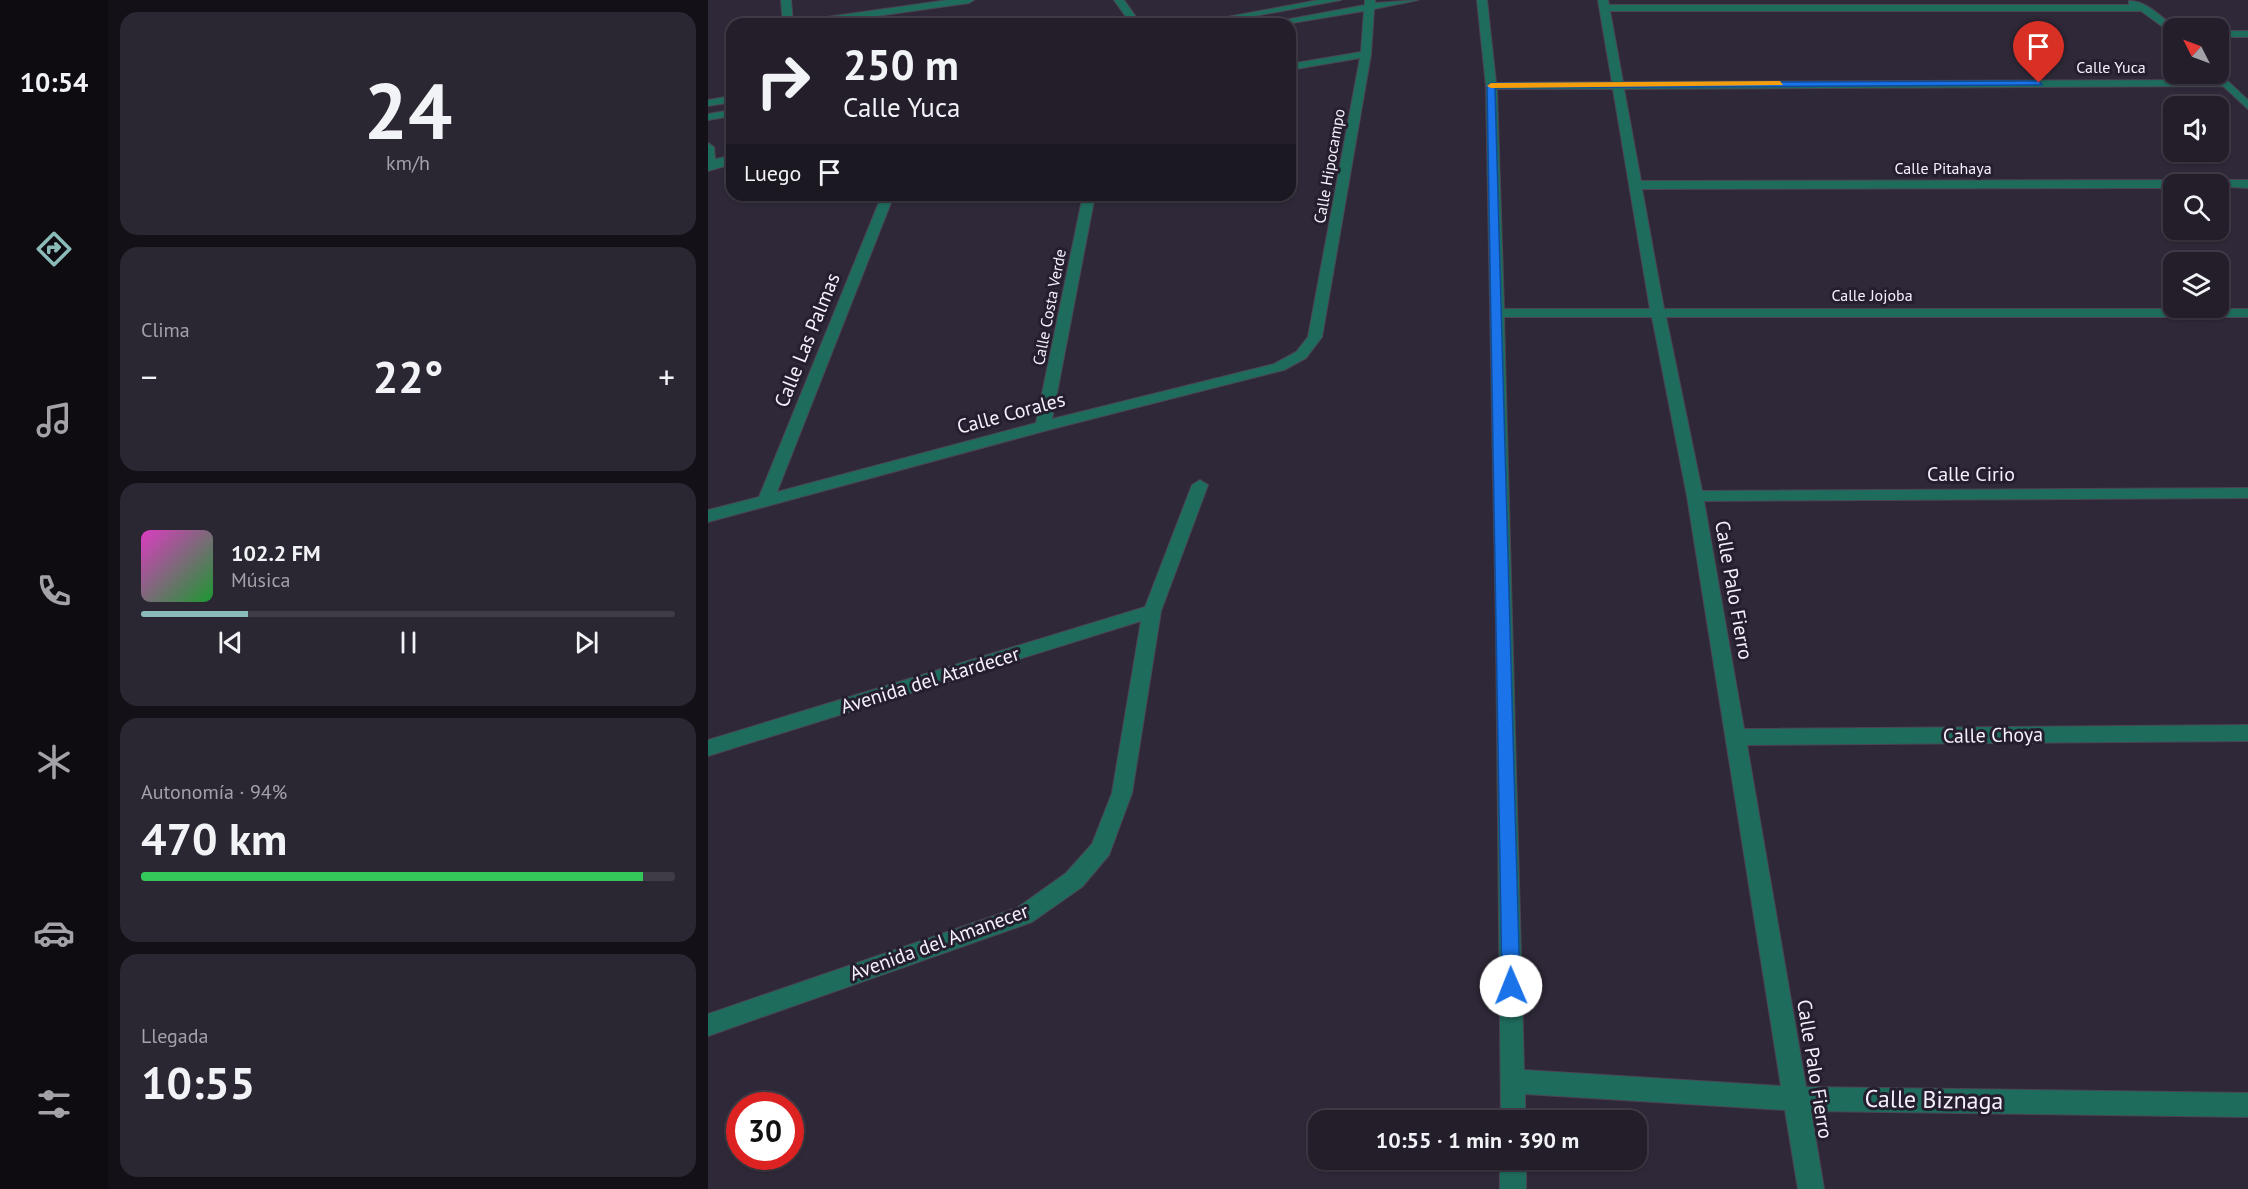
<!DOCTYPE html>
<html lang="es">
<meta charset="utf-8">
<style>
:root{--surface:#231e2a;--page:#2b2732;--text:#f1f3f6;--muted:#a3a2a8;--line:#403c47;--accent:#8bbbb9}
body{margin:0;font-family:"PT Sans",sans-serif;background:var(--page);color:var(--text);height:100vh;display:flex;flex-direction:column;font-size:22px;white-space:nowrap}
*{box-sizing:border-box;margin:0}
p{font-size:20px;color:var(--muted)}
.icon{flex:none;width:33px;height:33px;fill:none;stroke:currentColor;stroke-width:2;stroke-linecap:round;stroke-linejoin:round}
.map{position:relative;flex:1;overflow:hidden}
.sheet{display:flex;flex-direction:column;gap:12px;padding:12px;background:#131017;width:600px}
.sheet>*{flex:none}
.guide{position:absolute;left:18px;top:18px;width:570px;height:183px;border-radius:18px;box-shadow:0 2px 4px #0004,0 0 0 2px var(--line);background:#231e2a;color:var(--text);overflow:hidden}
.needle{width:39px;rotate:312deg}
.controls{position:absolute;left:1455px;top:18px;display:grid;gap:12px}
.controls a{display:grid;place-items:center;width:66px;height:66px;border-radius:12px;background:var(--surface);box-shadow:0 2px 4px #0004,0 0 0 2px var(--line);font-size:30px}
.speed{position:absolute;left:18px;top:1092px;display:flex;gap:12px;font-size:30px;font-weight:700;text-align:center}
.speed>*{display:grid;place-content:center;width:78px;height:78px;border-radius:50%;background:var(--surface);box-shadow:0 2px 4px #0004,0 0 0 2px var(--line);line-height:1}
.speed .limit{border:9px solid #d22;background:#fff;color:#111}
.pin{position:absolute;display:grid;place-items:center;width:51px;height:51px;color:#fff;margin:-62px -26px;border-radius:50% 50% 50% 0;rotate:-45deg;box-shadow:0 0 6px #0007}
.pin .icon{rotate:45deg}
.me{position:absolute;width:66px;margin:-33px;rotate:359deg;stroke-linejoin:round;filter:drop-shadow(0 0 4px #0008)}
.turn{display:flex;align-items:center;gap:21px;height:126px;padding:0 18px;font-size:27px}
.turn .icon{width:78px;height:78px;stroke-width:2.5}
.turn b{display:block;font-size:42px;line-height:51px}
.then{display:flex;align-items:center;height:57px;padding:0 18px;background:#0003;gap:12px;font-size:22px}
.big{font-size:45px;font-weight:700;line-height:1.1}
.sheet .card{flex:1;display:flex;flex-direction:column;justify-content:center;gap:9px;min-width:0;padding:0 21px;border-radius:18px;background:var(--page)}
.sheet .dial{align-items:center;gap:0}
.dial b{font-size:78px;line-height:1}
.song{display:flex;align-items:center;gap:18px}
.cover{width:72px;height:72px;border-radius:9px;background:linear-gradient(135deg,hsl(310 70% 55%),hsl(130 70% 35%))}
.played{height:6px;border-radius:3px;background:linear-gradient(90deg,var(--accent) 20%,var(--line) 20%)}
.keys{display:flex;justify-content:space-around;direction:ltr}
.heat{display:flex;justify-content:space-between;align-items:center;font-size:33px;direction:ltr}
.charge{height:9px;border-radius:4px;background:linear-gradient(90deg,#34c759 94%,var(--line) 0)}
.trip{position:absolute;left:600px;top:1110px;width:339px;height:60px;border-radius:18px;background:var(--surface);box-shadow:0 2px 4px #0004,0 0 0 2px var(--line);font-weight:700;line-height:60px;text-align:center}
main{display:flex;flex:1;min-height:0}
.tab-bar{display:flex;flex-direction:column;width:108px;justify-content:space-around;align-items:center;background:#0e0c11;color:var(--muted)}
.tab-bar .icon{width:42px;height:42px}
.tab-bar .on{color:var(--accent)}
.tab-bar b{font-size:27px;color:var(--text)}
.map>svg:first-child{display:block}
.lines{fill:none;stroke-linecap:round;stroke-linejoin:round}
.street-casing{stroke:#4b4453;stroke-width:2}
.street{fill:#1e6c5c;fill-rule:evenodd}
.route{fill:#1a73e8;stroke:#114b97;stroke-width:1.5}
.slow{fill:#f59e0b}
.labels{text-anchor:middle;stroke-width:6;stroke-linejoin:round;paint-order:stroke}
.far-street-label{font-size:16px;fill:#f5f0fb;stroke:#251e2e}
.street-label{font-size:20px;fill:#f5f0fb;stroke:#251e2e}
.near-street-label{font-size:24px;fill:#f5f0fb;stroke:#251e2e}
</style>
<main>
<nav class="tab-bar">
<b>10:54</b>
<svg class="icon on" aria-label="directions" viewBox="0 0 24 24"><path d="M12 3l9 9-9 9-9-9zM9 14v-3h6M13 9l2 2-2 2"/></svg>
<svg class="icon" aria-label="music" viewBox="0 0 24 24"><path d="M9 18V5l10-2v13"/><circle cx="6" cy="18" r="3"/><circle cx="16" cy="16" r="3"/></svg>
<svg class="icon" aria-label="phone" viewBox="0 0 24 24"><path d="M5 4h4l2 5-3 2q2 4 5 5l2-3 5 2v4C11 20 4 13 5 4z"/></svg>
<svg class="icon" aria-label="climate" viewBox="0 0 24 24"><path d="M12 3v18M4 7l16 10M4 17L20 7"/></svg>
<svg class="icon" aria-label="car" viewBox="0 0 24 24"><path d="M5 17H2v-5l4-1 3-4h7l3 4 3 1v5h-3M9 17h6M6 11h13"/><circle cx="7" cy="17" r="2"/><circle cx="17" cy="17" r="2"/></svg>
<svg class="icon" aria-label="filters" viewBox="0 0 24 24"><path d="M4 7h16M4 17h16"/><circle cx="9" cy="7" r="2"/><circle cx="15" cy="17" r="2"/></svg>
</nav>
<section class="sheet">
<div class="card dial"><b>24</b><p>km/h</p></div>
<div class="card"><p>Clima</p>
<div class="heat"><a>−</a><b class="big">22°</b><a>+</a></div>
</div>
<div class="card">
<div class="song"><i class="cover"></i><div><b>102.2 FM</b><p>Música</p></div></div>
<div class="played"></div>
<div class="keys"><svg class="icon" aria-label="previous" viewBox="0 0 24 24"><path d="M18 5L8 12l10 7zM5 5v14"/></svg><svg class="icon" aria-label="pause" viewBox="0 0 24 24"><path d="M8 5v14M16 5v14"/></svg><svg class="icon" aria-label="next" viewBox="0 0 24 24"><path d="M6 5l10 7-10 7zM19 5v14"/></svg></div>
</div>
<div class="card"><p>Autonomía · 94%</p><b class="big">470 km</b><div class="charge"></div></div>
<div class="card"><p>Llegada</p><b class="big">10:55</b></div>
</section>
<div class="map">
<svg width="1540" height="1189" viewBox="0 0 1540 1189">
<rect width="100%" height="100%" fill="#2f2838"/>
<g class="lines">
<defs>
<path id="street" d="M73 0H83L85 24H75Z
M240 0H266L261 3 112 24H86L91 21Z
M406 0H416L433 24H423Z
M611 0H633L504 24H481Z
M657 0H667V3L710 0 666 9 663 54 614 337 598 358 576 370 340 430 0 522V510L51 497 174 195H186L69 492 328 423 375 195H387L344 419 566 364 588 352 600 337 652 58 582 70V64L653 52 656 11 578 24H555L657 5Z
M769 0H779L788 83 904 82 890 0H900L901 5H1421V1C1438 0 1455 19 1468 28H1466V35L1433 11H902L915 82 1509 80 1505 75 1510 72 1540 100V109L1515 86 916 89 933 181 1540 180V188L1466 184V188L934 189 956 309H1540V317H958L994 491 1540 488V498L996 501 1036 729 1540 725V741L1039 745 1098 1087 1540 1093V1117L1103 1111 1116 1189H1090L1077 1110 817 1094V1120H793L788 629 778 86ZM789 89H905L942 309H796ZM796 317H944L979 496 1073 1086 816 1070Z
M1510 31H1540V37H1510Z
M23 32 24 38 19 37 18 35Z
M24 96V102L0 106V100Z
M24 110V116L0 120V114Z
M0 143 6 147 7 159 24 156V164L0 171Z
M492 480 500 485 453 611 424 793 401 855 374 887 324 922 0 1036V1014L309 908 358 873 384 844 404 793 433 621 0 756V740L437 607 484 485Z
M792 1160H818V1189H792Z"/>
</defs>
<use href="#street" class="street-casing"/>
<use href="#street" class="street"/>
</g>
<path class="route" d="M1331 81 1334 85 787 88 812 986 809 992 803 994 797 992 794 986 779 86 783 83Z"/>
<path class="slow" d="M1072 81 1075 85 783 88 779 86 783 83Z"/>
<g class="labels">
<g class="far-street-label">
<text x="1403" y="73">Calle Yuca</text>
<text transform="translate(621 166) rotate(-80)" y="6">Calle Hipocampo</text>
<text x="1235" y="174">Calle Pitahaya</text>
<text x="1164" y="301">Calle Jojoba</text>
<text transform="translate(341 307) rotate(-79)" y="6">Calle Costa Verde</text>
</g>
<g class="street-label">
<text transform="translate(99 340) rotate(-68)" y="7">Calle Las Palmas</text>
<text transform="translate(303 413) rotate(-15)" y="7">Calle Corales</text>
<text x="1263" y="481">Calle Cirio</text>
<text transform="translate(1026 590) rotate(80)" y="7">Calle Palo Fierro</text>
<text transform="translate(222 680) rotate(-17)" y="7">Avenida del Atardecer</text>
<text transform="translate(1285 735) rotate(-1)" y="7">Calle Choya</text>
<text transform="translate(231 942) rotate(-20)" y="7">Avenida del Amanecer</text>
<text transform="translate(1107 1069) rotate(81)" y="7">Calle Palo Fierro</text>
</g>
<g class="near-street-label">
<text transform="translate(1226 1100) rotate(1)" y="8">Calle Biznaga</text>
</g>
</g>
</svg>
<div class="controls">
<a><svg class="needle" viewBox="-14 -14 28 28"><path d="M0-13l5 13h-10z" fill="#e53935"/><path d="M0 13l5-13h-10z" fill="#a3a2a8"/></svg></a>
<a><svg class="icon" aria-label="sound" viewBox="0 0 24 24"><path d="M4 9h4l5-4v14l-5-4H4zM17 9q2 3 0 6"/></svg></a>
<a><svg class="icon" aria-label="search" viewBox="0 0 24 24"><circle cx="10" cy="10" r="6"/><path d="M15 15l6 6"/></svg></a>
<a><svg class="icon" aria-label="layers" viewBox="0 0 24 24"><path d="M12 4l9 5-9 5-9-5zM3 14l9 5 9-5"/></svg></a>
</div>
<div class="speed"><div class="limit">30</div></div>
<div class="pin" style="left:1331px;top:83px;background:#d93025"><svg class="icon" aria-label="arrive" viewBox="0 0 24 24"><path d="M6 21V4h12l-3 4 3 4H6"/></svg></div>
<svg class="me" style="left:803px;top:986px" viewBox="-20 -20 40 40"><circle r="19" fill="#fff"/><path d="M0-13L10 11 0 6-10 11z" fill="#1a73e8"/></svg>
<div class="trip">10:55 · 1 min · 390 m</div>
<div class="guide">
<div class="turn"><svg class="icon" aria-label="right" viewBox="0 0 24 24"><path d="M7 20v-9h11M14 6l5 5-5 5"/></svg><div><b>250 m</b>Calle Yuca</div></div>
<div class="then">Luego<svg class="icon" aria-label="arrive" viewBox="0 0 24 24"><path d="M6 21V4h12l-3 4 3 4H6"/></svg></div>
</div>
</div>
</main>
